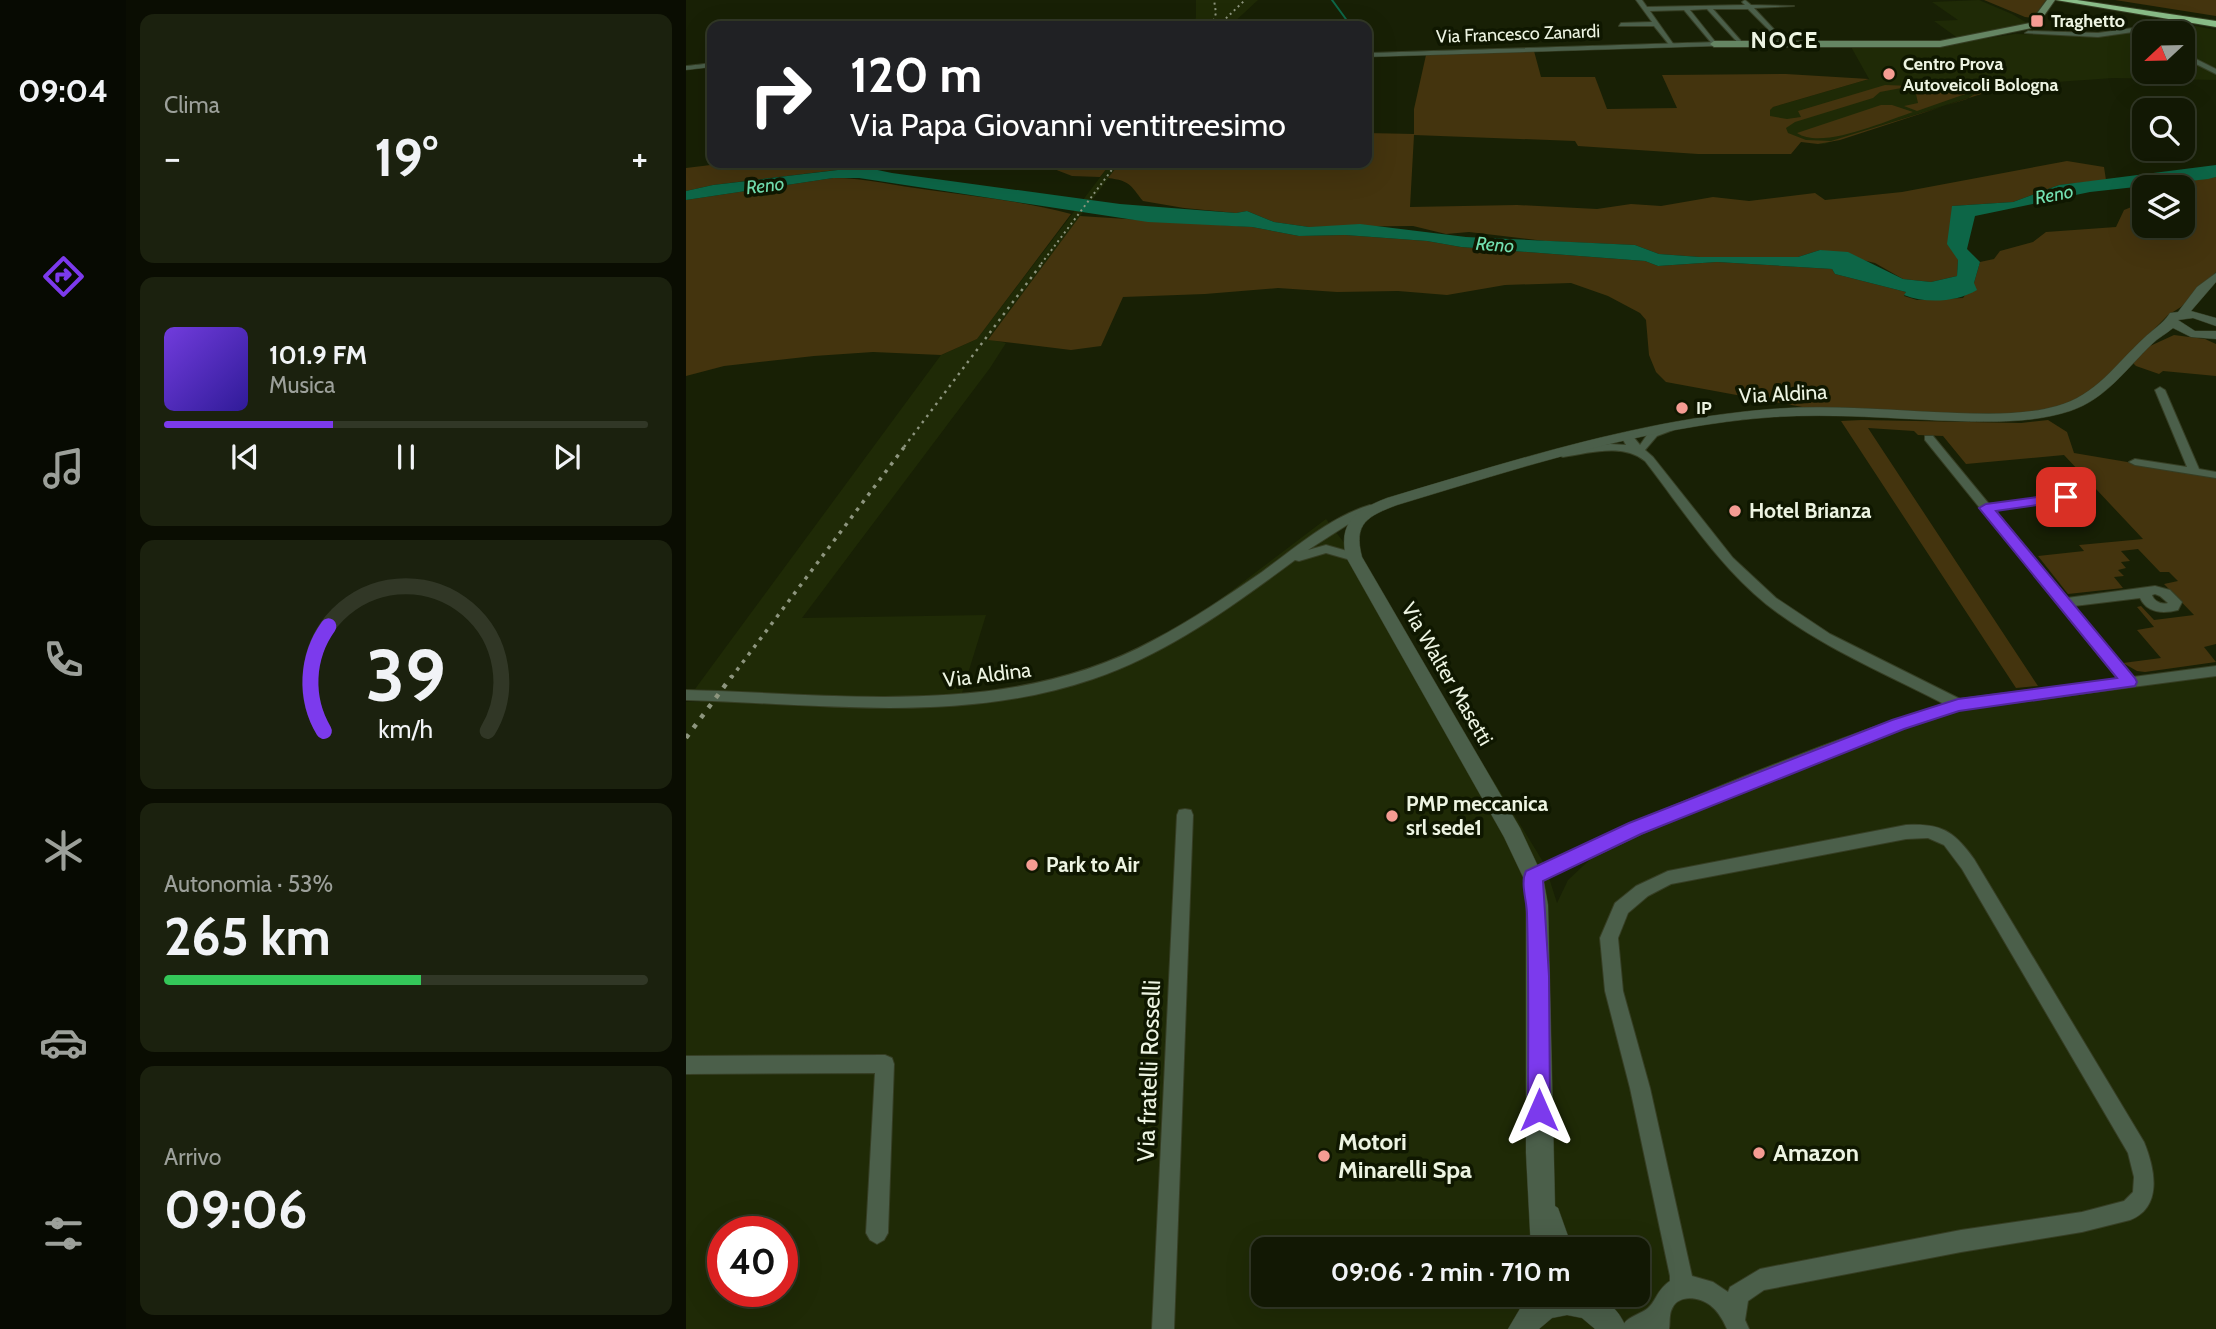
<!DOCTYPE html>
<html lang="it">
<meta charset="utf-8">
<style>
:root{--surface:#121804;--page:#1b210e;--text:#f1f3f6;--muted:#9ca09a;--line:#313726;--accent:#7c3aed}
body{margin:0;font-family:Cabin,sans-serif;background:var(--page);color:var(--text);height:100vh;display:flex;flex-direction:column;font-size:26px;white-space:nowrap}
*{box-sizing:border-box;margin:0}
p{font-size:23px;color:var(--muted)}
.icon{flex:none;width:38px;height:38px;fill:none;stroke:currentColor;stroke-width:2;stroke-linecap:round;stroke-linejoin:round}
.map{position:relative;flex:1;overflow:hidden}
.sheet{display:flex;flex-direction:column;gap:14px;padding:14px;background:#0a0d02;width:560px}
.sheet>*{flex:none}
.top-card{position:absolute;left:21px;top:21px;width:665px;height:147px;border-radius:14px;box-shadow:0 7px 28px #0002,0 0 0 2px var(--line);background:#202124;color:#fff;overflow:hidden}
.needle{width:46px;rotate:248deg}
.controls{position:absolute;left:1446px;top:21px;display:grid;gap:14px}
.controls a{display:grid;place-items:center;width:63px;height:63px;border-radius:14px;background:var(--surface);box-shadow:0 7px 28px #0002,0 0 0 2px var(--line);font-size:35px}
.speed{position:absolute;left:21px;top:1216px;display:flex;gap:14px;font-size:35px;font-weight:700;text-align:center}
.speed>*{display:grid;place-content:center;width:91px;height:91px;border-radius:50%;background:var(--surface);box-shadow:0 7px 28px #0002,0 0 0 2px var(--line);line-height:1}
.speed .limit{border:10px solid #d22;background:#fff;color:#111}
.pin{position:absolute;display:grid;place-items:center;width:60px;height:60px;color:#fff;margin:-30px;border-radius:14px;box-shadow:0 4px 10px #0006}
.me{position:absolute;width:77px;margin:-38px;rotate:0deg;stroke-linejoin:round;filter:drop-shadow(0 0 5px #0008)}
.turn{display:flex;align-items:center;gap:24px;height:147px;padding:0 28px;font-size:32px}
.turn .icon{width:91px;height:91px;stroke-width:2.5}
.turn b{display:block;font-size:49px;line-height:60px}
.big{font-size:52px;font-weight:700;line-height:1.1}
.sheet .tile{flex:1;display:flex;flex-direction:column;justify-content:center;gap:10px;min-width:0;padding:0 24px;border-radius:14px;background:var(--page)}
.sheet .dial{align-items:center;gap:0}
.dial svg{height:182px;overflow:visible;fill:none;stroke:var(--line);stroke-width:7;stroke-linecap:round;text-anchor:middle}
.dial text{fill:var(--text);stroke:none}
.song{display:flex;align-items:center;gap:21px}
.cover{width:84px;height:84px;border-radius:10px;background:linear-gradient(135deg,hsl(260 70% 55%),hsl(250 70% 35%))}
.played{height:7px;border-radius:4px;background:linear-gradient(90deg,var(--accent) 35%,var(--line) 35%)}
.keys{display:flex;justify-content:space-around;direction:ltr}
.heat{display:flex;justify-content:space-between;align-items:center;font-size:38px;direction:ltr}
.charge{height:10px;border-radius:5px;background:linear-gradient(90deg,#34c759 53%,var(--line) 0)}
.trip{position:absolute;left:565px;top:1237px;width:399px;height:70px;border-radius:14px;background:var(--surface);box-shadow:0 7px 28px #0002,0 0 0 2px var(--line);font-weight:700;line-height:70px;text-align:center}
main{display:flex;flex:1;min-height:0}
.dock{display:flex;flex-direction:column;width:126px;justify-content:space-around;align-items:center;background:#070a02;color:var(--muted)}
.dock .icon{width:49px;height:49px}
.dock .active{color:var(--accent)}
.dock b{font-size:32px;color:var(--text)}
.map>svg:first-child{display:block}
.built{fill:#1f2a06;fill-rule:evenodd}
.green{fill:#44340e}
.water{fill:#0d6647}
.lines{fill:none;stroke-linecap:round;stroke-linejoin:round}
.stream{stroke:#0d6647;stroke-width:2}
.minor-casing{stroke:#363e24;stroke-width:2}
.tertiary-casing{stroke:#363e24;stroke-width:1}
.secondary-casing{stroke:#363e24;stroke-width:2}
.motorway-casing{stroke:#363e24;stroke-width:2}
.minor{fill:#4b5f4a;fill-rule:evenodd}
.tertiary{fill:#4b5f4a;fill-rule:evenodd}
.secondary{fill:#658563;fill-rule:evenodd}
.motorway{fill:#8abd88;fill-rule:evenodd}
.rail-far3{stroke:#8d957e;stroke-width:2;stroke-dasharray:2 3.5;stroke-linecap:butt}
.rail-far2{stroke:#8d957e;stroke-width:2.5;stroke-dasharray:2.5 5;stroke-linecap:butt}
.rail-far1{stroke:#8d957e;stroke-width:3.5;stroke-dasharray:3.5 6;stroke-linecap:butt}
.rail{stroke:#8d957e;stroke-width:4.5;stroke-dasharray:4.5 8;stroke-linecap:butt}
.route{fill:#7c3aed;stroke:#51269a;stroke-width:2}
.poi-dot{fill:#f59c93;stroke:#0f1700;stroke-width:2.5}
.labels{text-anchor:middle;stroke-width:7;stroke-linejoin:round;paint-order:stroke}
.far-poi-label{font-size:18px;font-weight:bold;fill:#edf4e2;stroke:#0f1700;text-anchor:start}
.far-street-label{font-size:18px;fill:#edf4e2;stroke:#0f1700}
.far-water-label{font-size:19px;font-style:italic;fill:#73e1b1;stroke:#0f1700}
.street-label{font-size:21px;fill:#edf4e2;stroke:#0f1700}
.poi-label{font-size:21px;font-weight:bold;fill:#edf4e2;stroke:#0f1700;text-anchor:start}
.far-district-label{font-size:23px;font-weight:bold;letter-spacing:2px;fill:#edf4e2;stroke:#0f1700}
.near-street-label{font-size:24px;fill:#edf4e2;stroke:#0f1700}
.near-poi-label{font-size:24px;font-weight:bold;fill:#edf4e2;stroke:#0f1700;text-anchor:start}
</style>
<main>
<nav class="dock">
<b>09:04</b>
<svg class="icon active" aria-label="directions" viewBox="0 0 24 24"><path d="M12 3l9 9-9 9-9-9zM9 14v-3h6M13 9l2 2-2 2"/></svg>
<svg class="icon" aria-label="music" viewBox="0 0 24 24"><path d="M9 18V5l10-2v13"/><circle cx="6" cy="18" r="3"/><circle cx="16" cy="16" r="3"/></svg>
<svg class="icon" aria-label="phone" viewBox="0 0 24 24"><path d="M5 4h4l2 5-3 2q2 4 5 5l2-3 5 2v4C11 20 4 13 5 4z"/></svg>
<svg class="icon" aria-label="climate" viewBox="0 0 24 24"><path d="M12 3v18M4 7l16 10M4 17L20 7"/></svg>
<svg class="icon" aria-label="car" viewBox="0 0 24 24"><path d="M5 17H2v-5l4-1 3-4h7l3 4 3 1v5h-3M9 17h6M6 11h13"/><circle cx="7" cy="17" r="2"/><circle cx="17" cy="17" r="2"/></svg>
<svg class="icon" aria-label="filters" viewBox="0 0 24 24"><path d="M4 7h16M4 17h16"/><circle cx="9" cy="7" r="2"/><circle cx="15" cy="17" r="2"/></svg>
</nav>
<section class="sheet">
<div class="tile"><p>Clima</p>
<div class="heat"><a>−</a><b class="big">19°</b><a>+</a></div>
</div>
<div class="tile">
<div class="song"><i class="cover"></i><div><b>101.9 FM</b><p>Musica</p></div></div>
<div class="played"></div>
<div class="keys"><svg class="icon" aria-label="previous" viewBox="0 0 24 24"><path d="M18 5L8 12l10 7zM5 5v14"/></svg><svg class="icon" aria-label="pause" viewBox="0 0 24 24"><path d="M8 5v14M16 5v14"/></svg><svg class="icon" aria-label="next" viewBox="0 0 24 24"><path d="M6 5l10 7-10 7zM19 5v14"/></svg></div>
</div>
<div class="tile dial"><svg viewBox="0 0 100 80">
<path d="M14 69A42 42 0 1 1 86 69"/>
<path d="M14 69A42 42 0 0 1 16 23" stroke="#7c3aed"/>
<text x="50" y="56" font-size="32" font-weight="700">39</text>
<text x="50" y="72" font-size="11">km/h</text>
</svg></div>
<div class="tile"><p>Autonomia · 53%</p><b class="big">265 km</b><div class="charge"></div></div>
<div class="tile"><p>Arrivo</p><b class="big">09:06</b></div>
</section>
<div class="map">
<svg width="1530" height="1329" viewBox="0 0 1530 1329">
<rect width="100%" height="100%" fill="#182005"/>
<path class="built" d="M510 0H572L544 26H503L510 18Z
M1293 0 1326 14 1341 23 1273 39 1248 21 1272 20 1246 2Z
M1509 26 1530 30V80L1427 78 1343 84 1335 81 1138 144 1101 138 1084 120 1083 110 1087 107 1183 79 1164 45H1257L1329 34 1423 36 1456 30ZM1458 33H1496V72H1458Z
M425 163H434L302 339 320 343 304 368 116 618 300 615 276 693 311 695 386 678 499 626 640 519 678 569 859 865 871 903 882 880 911 853 988 810 1287 703 1530 673V1329H0V702H14L22 690 9 689 255 355 291 339ZM37 1232H96V1292H37ZM578 1250H952V1295H578Z"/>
<path class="green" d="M1298 0H1360L1347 18 1339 17Z
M1429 0H1530V16Z
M848 51 855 77H909L921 109 991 108 976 75 1100 74 1183 79 1087 107 1084 110V116L1101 119 1115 117 1112 111 1199 85 1226 86 1194 92 1187 98 1109 122 1100 128 1102 133 1120 140 1145 141 1281 99 1292 92C1279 75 1251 80 1233 84L1243 79 1335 81 1154 140 1132 144 1115 142 1105 154H1012L892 146 889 141 728 135 724 207 831 205 911 209 945 204 975 206 1027 197 1063 201 1129 193 1139 200 1216 192 1381 161 1418 167 1420 180 1373 185 1327 202 1266 206 1272 260 1271 276 1245 282 1217 279 1189 263 1134 250 1112 257H1014L973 254 949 245 859 241 783 232 760 234 727 226 623 227 588 222 561 211 550 213 498 208 457 201C444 185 445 181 422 178L434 163H681V133L728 134V109L740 55Z
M1262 84 1277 85 1285 92 1231 111 1218 106 1232 103 1230 94Z
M1195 105H1206L1227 112C1199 121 1136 150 1111 133Z
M41 163H208L27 185 0 191V168Z
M325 163H377L382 166 383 163H425L414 177 386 176 368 169 355 170Z
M1530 177V272L1495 307 1482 315 1391 408 1300 418 1165 416 980 382 970 372 963 355 960 320 954 313 922 296 885 283 819 285 761 295 712 291 651 292 592 288 519 294 437 297 415 346 385 350 302 340 394 216 566 227 613 236 659 235 741 241 775 247 959 261 972 266 1031 262 1146 269 1149 274 1220 292 1218 296 1231 300 1277 298 1288 283 1294 262 1308 259 1314 251 1347 242 1360 232 1430 227 1438 210 1458 202V226H1496V187H1477L1486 181Z
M147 178C180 178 210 186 243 190 291 197 338 201 385 214L291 339 255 355 187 352 128 356 38 366 0 376V200Z
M1488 335 1519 339 1530 344V376L1477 371 1473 374 1450 366 1447 363 1464 346Z
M1176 420 1335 423 1362 420 1381 432 1388 453 1530 477V644L1518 647 1530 662 1459 672 1451 671 1437 663 1475 658 1451 630 1468 627 1451 607 1455 606 1468 620 1508 615 1478 584 1492 581 1483 572H1474L1452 549 1435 551 1444 561 1435 562 1440 568 1432 570 1438 576 1428 577 1437 588 1382 594 1352 556 1398 551 1393 545 1457 539 1378 455 1280 464 1257 436 1232 435 1228 431 1182 428 1352 686 1330 688 1155 421Z"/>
<path class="water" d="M1530 165V177L1522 179 1404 192 1289 216 1281 249 1294 262 1288 283 1291 290C1271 302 1240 304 1218 295L1220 292 1149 274 1146 269 1031 262 972 266 959 261 775 247 741 241 659 235 613 236 566 227 462 222 173 178H147L0 200V191L27 185 177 167 206 173 434 204 550 213 561 211 588 222 623 227 674 224 780 237 949 245 973 254 1014 257H1112L1134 250 1162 252 1217 279 1245 282 1271 276 1272 260 1261 244 1266 206 1327 202 1373 185Z"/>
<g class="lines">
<path class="stream" d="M646 0 665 26"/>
<defs>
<path id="minor" d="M950 0H956L961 7 1059 5 1056 2 1059 0 1065 5 1108 6 1068 8 1099 41 1097 44 1062 9H1027L1056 42 1054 45 1021 9 1004 10 1031 44 1028 46 998 10 964 11 988 45 985 47 968 26H933L935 23 966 22Z
M1447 28 1461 33 1458 35 1447 32 1412 37 1339 33 1342 31 1412 33Z
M1496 52 1530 69V74L1496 57Z
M1474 387 1479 390 1513 469 1530 472V478L1449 465 1443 462 1449 459 1501 467 1469 390Z
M983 425 987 426V430L971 436 959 450 967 457 1047 558 1090 598 1144 634 1274 699 1432 679 1239 440V436H1247L1303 504 1384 494 1386 497 1380 501 1309 510 1381 598 1469 586 1484 590 1496 602 1492 610C1477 614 1461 613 1454 598L1388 606 1447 677 1530 666V676L1272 710 1217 728 1053 792 955 834 853 882 847 884 841 882 839 877 841 872C976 809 1115 749 1258 704 1198 673 1133 646 1080 604 1032 565 997 510 959 461 937 443 904 453 877 457L871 454 877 451 924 444 940 445 935 436 941 433 945 434 954 445 963 432ZM1469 594 1474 596 1482 603C1475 605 1468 601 1466 595Z
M684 505 688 506 690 509 688 512 661 525 622 550 640 545 672 554 674 557 672 560 668 561 640 553 613 561 609 560C547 606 481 654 407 679 276 724 136 704 0 700V690C159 694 323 719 468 640 506 620 541 596 576 572 609 548 644 517 684 505Z
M499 809 505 810 507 815 488 1329H466L491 815 493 810Z
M1220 825C1255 823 1268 831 1288 859L1458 1142C1469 1169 1477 1207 1444 1220L1396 1232 1275 1252 1078 1290 1062 1301 1059 1320 1063 1329H1041C1037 1320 1032 1311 1024 1305 1012 1296 990 1294 985 1311 983 1317 984 1324 983 1329H935C940 1316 952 1316 962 1308 971 1300 970 1291 984 1281V1276L944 1088 919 991 914 938 929 903 950 886 982 871ZM1242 838 1258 845 1276 869 1442 1153 1448 1177 1447 1192 1438 1201 1396 1212 1275 1230 1074 1269 1044 1287 1042 1292 1027 1282 1006 1276 964 1088 937 991 932 938 942 913 962 896 985 884 1220 839Z
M199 1055 206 1058 208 1064 202 1233 198 1240 191 1244 184 1240 180 1233 189 1073 0 1074V1056Z"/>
<path id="tertiary" d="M1028 42 1031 46 681 57V53Z
M26 63V67L0 70V66Z
M1530 273V282L1505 311 1530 318V326L1507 318 1492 320 1509 331H1530V339L1505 337 1487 328C1480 334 1472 338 1466 344 1440 369 1420 399 1384 411 1347 423 1307 422 1269 421 1209 419 1148 413 1088 417 960 426 834 468 711 505 682 516 667 523 676 557L834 828 857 877 862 905 869 1206 872 1208 887 1250H845L840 1153V905L837 877 818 837 660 557C652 522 670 510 701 498 826 461 955 419 1086 409 1148 404 1210 411 1271 413 1304 414 1339 415 1371 406 1409 396 1430 364 1457 339 1467 329 1476 325 1484 313L1492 312 1511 287Z
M854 1295C891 1295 924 1287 941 1329H909L896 1318 881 1315 866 1318 853 1329H822L835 1307Z"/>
<path id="secondary" d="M1361 0H1369L1350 27 1254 47H1028L1024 44 1028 41H1254L1344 23Z"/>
<path id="motorway" d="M1370 0H1391L1530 21V27Z"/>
</defs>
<use href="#minor" class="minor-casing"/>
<use href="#tertiary" class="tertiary-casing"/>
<use href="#secondary" class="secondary-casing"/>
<use href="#motorway" class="motorway-casing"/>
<use href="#minor" class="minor"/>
<use href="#tertiary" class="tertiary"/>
<use href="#secondary" class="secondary"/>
<use href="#motorway" class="motorway"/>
<path class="rail-far3" d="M526 26 530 13 528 0
M532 26 559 0
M355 264 431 163"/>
<path class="rail-far2" d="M218 447 357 262"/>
<path class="rail-far1" d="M45 678 219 446"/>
<path class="rail" d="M0 738 46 676"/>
</g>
<path class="route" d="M1380 493 1385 494V500L1310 511 1449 678 1451 682 1449 686 1273 711 1218 729 955 834 857 881 863 976 864 1110 861 1117 853 1121 845 1117 842 1110C842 1044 843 979 841 914 841 901 834 883 840 871L943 823 1206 720 1272 699 1431 678 1293 508 1300 504Z"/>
<g class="poi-dot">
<rect x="1344" y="14" width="14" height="14" rx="3.5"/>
<circle cx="1203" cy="74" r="7"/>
<circle cx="996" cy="408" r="7"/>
<circle cx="1049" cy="511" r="7"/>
<circle cx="706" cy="816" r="7"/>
<circle cx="346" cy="865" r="7"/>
<circle cx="1073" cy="1153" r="7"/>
<circle cx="638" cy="1156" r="7"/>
</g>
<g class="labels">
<g class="far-poi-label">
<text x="1365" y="27">Traghetto</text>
<text x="1217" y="70">Centro Prova<tspan x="1217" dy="21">Autoveicoli Bologna</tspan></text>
<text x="1010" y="414">IP</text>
</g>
<g class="far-street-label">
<text transform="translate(832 34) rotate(-2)" y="6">Via Francesco Zanardi</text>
</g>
<g class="far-water-label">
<text transform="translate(79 185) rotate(-7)" y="7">Reno</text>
<text transform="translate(1368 194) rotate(-11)" y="7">Reno</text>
<text transform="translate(809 244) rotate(4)" y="7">Reno</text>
</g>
<g class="street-label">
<text transform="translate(1097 394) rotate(-3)" y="7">Via Aldina</text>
<text transform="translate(761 674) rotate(60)" y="7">Via Walter Masetti</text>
<text transform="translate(301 675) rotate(-7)" y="7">Via Aldina</text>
</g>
<g class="poi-label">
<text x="1063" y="518">Hotel Brianza</text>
<text x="720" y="811">PMP meccanica<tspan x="720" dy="24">srl sede1</tspan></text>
<text x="360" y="872">Park to Air</text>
</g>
<g class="far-district-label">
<text x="1099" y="48">NOCE</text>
</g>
<g class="near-street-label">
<text transform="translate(463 1071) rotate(-88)" y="8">Via fratelli Rosselli</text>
</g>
<g class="near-poi-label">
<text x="652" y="1150">Motori<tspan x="652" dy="28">Minarelli Spa</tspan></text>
<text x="1087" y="1161">Amazon</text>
</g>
</g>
</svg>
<div class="controls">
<a><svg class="needle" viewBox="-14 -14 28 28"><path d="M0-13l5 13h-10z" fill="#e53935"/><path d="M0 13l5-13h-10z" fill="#9ca09a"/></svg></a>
<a><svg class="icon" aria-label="search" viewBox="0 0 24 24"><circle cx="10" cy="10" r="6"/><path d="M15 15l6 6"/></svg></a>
<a><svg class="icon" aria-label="layers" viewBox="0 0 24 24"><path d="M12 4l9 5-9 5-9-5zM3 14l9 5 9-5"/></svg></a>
</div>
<div class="speed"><div class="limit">40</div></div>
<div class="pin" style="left:1380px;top:497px;background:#d93025"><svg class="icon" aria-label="arrive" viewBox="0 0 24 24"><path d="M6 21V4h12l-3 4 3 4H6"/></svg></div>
<svg class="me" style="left:853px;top:1110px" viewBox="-20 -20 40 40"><path d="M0-17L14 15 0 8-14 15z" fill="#7c3aed" stroke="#fff" stroke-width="4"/></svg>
<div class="trip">09:06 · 2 min · 710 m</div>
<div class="top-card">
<div class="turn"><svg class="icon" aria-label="right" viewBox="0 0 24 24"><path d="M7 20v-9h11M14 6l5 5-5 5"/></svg><div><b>120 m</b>Via Papa Giovanni ventitreesimo</div></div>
</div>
</div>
</main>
